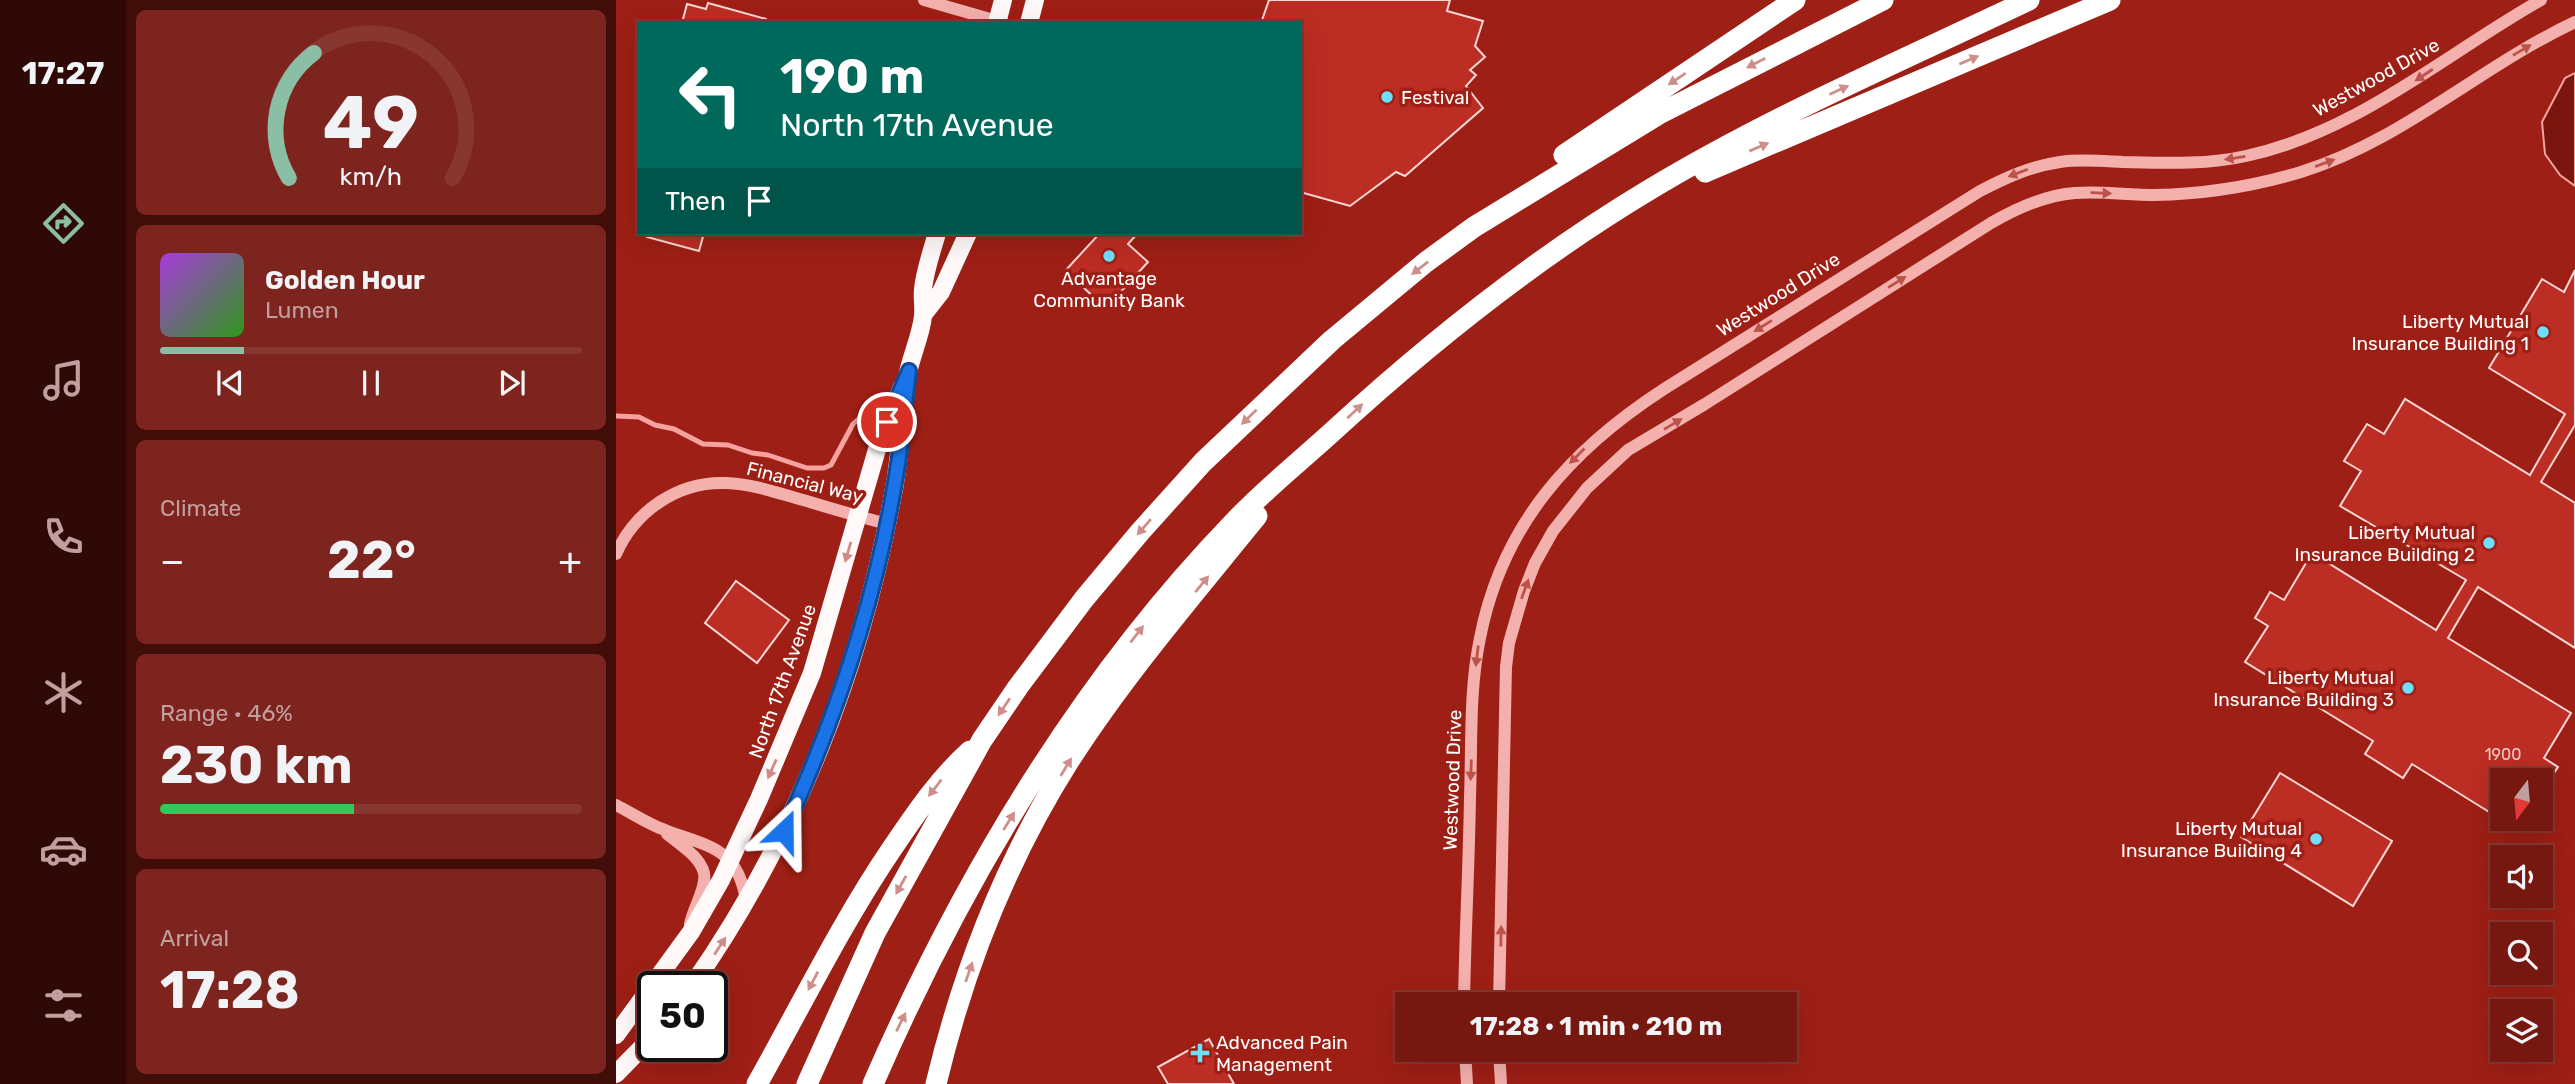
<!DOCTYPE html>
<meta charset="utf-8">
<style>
:root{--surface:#761710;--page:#7d241e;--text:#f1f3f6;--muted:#c29f9f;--line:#873630;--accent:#8abfa5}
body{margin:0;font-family:Rubik,sans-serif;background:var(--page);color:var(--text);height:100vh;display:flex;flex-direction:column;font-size:26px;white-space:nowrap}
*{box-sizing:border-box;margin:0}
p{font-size:23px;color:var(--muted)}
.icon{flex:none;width:38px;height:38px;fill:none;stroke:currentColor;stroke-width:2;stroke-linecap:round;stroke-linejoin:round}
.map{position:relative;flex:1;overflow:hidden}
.details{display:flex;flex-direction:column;gap:10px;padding:10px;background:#410d09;width:490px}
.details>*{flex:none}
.hud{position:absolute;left:21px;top:21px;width:665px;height:214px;border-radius:0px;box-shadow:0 7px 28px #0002,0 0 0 2px var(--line);background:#00695c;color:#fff;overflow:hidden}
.needle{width:46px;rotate:196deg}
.fabs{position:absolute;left:1874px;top:768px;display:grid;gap:14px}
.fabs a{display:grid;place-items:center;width:63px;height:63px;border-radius:0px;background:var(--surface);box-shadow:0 7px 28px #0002,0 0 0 2px var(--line);font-size:35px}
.speed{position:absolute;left:21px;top:971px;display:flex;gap:14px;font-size:35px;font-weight:700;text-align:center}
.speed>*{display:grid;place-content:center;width:91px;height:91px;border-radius:50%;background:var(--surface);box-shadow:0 7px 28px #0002,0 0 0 2px var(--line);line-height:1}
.speed .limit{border:4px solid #111;border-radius:10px;background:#fff;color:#111}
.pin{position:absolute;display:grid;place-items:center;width:60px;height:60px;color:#fff;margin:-30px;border:4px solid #fff;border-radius:50%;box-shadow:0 2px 7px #0007}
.me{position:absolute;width:77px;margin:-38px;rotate:23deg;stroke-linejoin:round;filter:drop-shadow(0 0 5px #0008)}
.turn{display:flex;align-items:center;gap:24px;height:147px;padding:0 28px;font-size:32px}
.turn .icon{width:91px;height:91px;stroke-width:2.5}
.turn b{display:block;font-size:49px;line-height:60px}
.then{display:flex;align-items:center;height:66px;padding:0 28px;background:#0003;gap:14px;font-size:26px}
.big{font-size:52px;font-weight:700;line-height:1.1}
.details .widget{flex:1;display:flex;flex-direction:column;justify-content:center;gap:10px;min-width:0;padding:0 24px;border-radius:10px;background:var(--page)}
.details .dial{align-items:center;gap:0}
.dial svg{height:182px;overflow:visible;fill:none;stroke:var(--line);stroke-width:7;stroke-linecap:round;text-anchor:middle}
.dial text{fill:var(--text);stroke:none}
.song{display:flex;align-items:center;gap:21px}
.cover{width:84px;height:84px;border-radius:10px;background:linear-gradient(135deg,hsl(280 70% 55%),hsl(110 70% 35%))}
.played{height:7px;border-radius:4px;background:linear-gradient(90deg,var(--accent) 20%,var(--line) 20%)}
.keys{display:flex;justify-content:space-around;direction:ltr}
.heat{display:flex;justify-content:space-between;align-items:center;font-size:38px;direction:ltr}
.charge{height:10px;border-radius:5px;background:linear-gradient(90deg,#34c759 46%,var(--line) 0)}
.trip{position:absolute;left:779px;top:992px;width:402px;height:70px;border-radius:0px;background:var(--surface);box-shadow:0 7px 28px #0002,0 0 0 2px var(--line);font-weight:700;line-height:70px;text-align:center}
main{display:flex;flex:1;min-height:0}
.menu{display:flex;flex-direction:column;width:126px;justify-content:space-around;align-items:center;background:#2f0906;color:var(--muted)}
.menu .icon{width:49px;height:49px}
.menu .selected{color:var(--accent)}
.menu b{font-size:32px;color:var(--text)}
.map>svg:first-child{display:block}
.water{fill:#7a160d;stroke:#f6a39f;stroke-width:2}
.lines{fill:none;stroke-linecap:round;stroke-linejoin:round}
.stream{stroke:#f6a39f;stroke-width:5}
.building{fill:#bc2d23;stroke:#fdd7d5;stroke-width:2}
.minor{stroke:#f3b0ac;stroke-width:12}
.major{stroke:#fff9f9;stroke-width:18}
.highway{stroke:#fff;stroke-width:21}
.oneway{fill:#bc524a}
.oneway2{fill:#ce8f8a}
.oneway3{fill:#ce8c87}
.route-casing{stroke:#114b97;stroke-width:18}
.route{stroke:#1a73e8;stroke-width:12}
.poi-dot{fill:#6fdfff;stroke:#9e1f15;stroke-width:2.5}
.labels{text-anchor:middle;stroke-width:7;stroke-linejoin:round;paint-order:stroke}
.number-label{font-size:16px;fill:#eecac8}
.street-label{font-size:19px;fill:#fff;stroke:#9e1f15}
.poi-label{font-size:19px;fill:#fff;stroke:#9e1f15;text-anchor:end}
</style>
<main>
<nav class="menu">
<b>17:27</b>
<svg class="icon selected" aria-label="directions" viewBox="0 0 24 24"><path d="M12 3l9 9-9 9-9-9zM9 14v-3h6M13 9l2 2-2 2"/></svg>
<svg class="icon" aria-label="music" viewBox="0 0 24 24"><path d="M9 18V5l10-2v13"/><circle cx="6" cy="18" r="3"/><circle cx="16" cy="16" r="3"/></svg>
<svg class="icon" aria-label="phone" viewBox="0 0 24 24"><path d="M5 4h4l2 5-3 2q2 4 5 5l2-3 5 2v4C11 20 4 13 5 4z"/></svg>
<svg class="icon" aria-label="climate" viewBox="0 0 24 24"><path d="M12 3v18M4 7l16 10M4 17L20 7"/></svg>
<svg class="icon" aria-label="car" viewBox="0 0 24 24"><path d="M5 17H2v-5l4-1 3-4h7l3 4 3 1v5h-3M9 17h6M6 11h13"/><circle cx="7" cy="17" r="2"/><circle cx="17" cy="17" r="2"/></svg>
<svg class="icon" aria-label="filters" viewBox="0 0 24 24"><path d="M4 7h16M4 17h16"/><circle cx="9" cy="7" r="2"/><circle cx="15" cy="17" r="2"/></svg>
</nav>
<section class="details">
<div class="widget dial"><svg viewBox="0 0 100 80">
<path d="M14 69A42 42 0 1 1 86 69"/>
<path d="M14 69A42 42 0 0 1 25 14" stroke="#8abfa5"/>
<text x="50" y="56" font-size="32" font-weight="700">49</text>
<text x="50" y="72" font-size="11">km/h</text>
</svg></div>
<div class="widget">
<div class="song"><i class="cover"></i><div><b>Golden Hour</b><p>Lumen</p></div></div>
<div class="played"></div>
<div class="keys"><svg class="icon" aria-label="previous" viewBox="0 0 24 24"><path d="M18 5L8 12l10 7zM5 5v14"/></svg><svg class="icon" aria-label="pause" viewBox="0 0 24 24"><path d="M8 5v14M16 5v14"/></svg><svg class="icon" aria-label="next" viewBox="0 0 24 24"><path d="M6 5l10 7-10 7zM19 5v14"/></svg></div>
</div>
<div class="widget"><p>Climate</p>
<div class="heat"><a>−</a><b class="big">22°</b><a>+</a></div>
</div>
<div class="widget"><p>Range · 46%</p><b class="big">230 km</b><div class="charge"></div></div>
<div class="widget"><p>Arrival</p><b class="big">17:28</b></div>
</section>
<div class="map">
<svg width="1959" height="1084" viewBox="0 0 1959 1084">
<rect width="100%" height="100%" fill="#9e1f15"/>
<path class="water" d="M1959 73V186L1944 175 1929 154 1926 122 1949 78Z"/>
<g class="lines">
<path class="stream" d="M0 416 23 417 39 425 58 429 87 444 112 445 136 453 152 455 191 468H208L215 465 237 424 247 415"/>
</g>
<path class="building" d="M653 0H834L831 11 867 21 859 46 869 57 854 70 860 75 850 86 867 108 789 176 780 172 734 206 684 192V23H645Z
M92 3 150 19 149 23H66L71 4 90 9Z
M31 233H88L83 251 31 237Z
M484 233H522L512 244 532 262 490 308 449 271Z
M1959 270V425L1925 482 1959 503V648L1862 587 1832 638 1955 713 1928 758 1942 767 1933 780H1886V820L1796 764 1787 778 1749 754 1757 741 1629 662 1652 626 1639 618 1654 592 1668 600 1696 553 1820 630 1850 580 1724 506 1745 471 1728 461 1751 424 1768 434 1789 399 1914 475 1949 414 1873 368 1926 279 1948 292Z
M120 581 173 620 141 663 89 623Z
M1664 773 1776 841 1737 906 1625 837Z
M593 1039 618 1084H552L542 1067Z"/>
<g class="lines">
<path class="minor" d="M308 0 388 23
M0 554C19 511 62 481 110 483 139 484 167 495 194 502 220 510 245 517 271 524
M0 805C16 813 32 824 49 830 93 847 121 847 130 900
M51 834C64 845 92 861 88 881 86 896 77 909 74 924
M848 1004C849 935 853 866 854 797 856 745 853 690 864 638 886 525 954 450 1048 389L1364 191C1389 178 1415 166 1444 162 1465 159 1486 161 1507 162 1548 163 1590 165 1630 156 1741 132 1828 55 1925 0
M883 1004 890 667 893 643 908 591 919 563 937 531 971 488 1012 450 1089 404 1375 223C1401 208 1429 195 1459 193 1485 191 1512 195 1539 195 1588 194 1638 186 1685 172 1786 141 1865 66 1959 22
M849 1050 851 1084
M883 1050 885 1084"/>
<path class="major" d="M381 23 387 0
M413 23 419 0
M307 315 325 292 352 233
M75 987C178 841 245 669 277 494 285 454 286 413 292 373 296 354 305 335 307 316 308 307 306 298 307 289 309 270 316 251 321 233
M0 1035 75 932 105 880 143 799 196 673 262 446 286 387
M0 1074 37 1036"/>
<path class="highway" d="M948 155 1179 0
M1089 172 1494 0
M141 1084C186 1004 226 922 277 847 301 812 323 779 354 751
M191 1084 259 933 366 740 402 687 468 599 524 532 587 462 716 340 810 262 858 227 1043 114 1267 0
M257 1084C345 882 464 681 618 522 648 490 682 463 715 433 813 343 918 259 1033 190 1154 117 1285 61 1413 0
M320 1084C347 971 391 859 453 761 509 674 577 595 641 516"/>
</g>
<defs><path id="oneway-solid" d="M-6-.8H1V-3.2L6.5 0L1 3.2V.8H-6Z" transform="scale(1.75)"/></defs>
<g class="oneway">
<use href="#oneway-solid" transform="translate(1906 50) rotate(-31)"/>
<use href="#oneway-solid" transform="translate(1808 75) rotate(147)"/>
<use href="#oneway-solid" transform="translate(1619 158) rotate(171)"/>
<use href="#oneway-solid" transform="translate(1709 163) rotate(-20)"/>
<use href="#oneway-solid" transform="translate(1402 173) rotate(159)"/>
<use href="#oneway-solid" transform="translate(1485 193) rotate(2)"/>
<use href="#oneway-solid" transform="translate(1281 282) rotate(-32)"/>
<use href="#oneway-solid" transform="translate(1147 326) rotate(148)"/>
<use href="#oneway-solid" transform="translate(1057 424) rotate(-31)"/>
<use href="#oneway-solid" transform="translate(961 456) rotate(135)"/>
<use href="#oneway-solid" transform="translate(909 589) rotate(-70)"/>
<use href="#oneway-solid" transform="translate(861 656) rotate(97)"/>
<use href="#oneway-solid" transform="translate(855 770) rotate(92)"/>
<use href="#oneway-solid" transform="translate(885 936) rotate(-89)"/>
</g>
<g class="oneway2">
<use href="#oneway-solid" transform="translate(1353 60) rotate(-23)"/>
<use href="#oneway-solid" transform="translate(1140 63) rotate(153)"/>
<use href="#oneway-solid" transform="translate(1061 79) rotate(146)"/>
<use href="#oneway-solid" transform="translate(1223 90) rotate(-25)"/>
<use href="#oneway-solid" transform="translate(1143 147) rotate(-23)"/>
<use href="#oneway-solid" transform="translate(804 268) rotate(142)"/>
<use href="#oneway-solid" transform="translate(739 411) rotate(-43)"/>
<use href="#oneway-solid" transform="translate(633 417) rotate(136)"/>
<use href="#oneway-solid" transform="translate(528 527) rotate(131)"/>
<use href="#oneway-solid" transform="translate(586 584) rotate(-51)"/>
<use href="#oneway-solid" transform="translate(521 634) rotate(-52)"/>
<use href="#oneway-solid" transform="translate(388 707) rotate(124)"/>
<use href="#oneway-solid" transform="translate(450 767) rotate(-59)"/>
<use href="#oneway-solid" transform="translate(319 788) rotate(128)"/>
<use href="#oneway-solid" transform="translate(393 821) rotate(-58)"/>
<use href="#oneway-solid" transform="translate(285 885) rotate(119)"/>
<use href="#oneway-solid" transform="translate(353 972) rotate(-71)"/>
<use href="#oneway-solid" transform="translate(197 981) rotate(118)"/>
<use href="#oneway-solid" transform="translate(285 1022) rotate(-64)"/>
</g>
<g class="oneway3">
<use href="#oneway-solid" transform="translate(232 552) rotate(106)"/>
<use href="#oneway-solid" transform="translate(156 769) rotate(114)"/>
<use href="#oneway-solid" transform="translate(104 946) rotate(-57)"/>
</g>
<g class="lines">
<defs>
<path id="route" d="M168 831C219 720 259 602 279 482 286 446 288 408 293 371L271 422"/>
</defs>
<use href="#route" class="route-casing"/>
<use href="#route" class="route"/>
</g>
<g class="poi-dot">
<circle cx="771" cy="97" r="7"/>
<circle cx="493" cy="256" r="7"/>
<circle cx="1927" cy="332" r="7"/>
<circle cx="1873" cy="543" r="7"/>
<circle cx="1792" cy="688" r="7"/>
<circle cx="1700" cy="839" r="7"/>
<path d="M580.5 1042.5h7v7h7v7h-7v7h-7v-7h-7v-7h7z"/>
</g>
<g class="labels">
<g class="number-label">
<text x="1887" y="760">1900</text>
</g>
<g class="street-label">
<text transform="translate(1760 77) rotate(-29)" y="7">Westwood Drive</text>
<text transform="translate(1162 294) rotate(-32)" y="7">Westwood Drive</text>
<text transform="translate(189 482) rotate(14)" y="7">Financial Way</text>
<text transform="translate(166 681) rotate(-70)" y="7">North 17th Avenue</text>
<text transform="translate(836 780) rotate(-88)" y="7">Westwood Drive</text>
</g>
<g class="poi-label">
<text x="785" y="104" text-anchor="start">Festival</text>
<text x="493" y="285" text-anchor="middle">Advantage<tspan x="493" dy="22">Community Bank</tspan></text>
<text x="1913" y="328">Liberty Mutual<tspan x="1913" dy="22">Insurance Building 1</tspan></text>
<text x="1859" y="539">Liberty Mutual<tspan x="1859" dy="22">Insurance Building 2</tspan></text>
<text x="1778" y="684">Liberty Mutual<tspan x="1778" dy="22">Insurance Building 3</tspan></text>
<text x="1686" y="835">Liberty Mutual<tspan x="1686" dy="22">Insurance Building 4</tspan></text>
<text x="600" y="1049" text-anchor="start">Advanced Pain<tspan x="600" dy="22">Management</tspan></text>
</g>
</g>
</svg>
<div class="fabs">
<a><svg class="needle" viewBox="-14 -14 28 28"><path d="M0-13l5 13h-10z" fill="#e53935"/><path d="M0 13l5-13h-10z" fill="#c29f9f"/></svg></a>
<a><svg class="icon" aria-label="sound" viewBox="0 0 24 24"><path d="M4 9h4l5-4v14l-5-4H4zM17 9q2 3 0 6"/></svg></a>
<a><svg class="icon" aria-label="search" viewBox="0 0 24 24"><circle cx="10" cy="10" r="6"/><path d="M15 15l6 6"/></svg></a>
<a><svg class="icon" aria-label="layers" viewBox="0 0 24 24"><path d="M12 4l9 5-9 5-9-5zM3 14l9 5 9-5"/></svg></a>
</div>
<div class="speed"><div class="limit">50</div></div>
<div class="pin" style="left:271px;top:422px;background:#d93025"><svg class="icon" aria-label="arrive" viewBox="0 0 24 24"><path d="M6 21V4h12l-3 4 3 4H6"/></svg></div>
<svg class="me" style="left:168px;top:831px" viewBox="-20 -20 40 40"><path d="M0-17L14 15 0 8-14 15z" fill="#1a73e8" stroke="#fff" stroke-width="4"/></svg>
<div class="trip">17:28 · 1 min · 210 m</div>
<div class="hud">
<div class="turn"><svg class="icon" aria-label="left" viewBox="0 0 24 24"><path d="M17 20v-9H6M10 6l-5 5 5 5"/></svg><div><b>190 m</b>North 17th Avenue</div></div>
<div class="then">Then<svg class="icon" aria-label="arrive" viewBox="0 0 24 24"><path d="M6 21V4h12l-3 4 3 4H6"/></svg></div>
</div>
</div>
</main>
